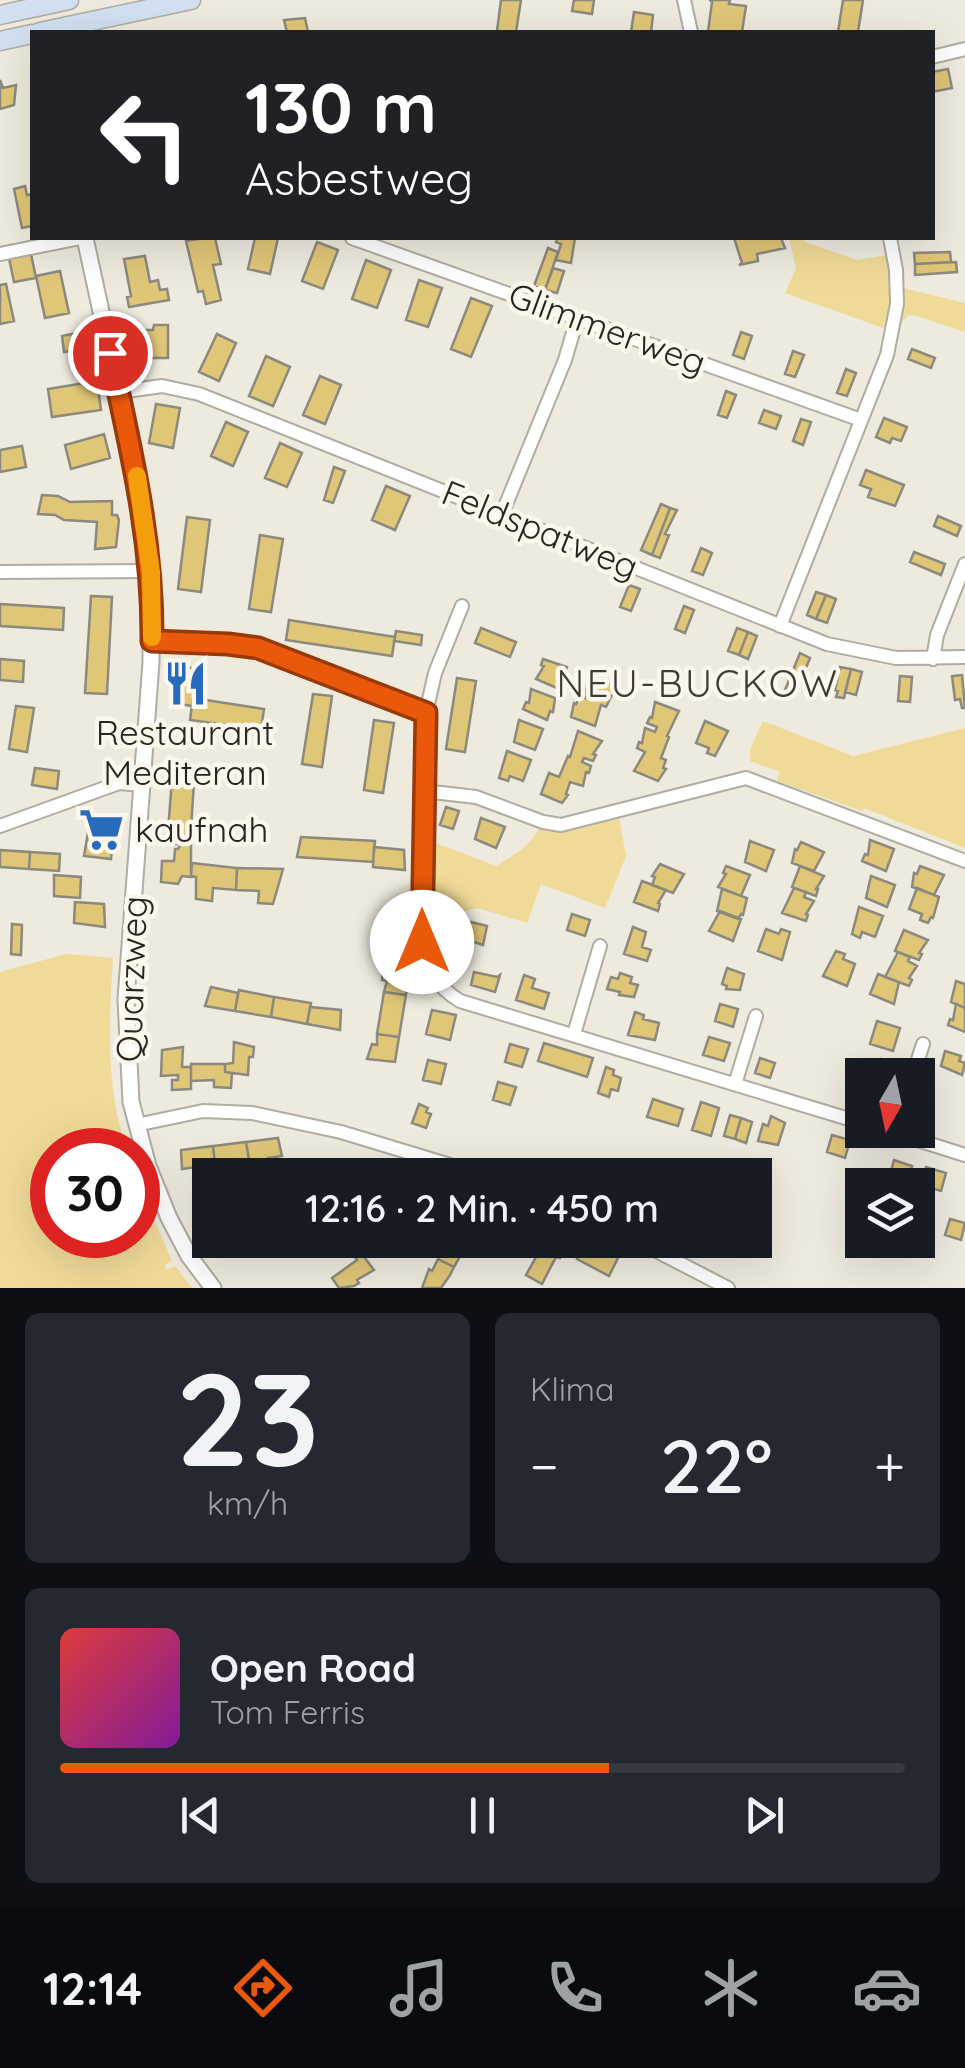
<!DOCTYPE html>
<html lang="de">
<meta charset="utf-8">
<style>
:root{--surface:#171b24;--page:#242831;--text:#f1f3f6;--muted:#9ea1a6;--line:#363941;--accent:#ea580c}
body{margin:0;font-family:Quicksand,sans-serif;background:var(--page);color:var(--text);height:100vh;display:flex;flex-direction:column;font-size:38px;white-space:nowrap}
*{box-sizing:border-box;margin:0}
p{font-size:32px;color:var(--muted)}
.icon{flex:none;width:55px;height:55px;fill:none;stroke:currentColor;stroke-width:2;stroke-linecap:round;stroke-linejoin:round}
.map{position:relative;height:1288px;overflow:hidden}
.side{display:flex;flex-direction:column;gap:25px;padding:25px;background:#0d0f14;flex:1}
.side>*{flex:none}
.banner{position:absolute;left:30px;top:30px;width:905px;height:210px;border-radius:0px;box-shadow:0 10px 40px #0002;background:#202124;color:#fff;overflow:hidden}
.needle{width:65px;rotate:189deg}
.fabs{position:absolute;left:845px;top:1058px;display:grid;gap:20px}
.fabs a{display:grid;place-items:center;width:90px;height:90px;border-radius:0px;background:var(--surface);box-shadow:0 10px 40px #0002;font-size:50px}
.speed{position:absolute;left:30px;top:1128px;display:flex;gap:20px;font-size:50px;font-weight:700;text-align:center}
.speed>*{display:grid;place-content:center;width:130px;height:130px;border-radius:50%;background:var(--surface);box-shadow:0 10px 40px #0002;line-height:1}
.speed .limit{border:15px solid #d22;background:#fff;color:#111}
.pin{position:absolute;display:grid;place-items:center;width:85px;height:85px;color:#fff;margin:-42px;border:5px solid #fff;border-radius:50%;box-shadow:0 2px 10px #0007}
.me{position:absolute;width:110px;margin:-55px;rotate:0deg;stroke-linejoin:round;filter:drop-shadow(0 0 8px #0008)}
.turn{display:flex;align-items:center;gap:35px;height:210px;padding:0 50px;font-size:45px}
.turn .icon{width:130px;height:130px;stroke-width:2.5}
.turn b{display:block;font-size:70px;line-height:85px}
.big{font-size:75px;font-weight:600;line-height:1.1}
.side .widget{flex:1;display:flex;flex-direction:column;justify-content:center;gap:15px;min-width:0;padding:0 35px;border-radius:15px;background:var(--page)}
.side .dial{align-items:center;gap:0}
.dial b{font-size:130px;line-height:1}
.song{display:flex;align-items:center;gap:30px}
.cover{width:120px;height:120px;border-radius:15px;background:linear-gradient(135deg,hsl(0 70% 55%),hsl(290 70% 35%))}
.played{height:10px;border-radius:5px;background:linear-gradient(90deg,var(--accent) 65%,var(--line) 65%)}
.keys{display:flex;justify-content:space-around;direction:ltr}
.heat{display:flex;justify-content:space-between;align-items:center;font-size:55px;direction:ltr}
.side .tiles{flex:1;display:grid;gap:25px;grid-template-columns:1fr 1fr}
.widget:last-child{grid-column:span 2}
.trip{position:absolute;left:192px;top:1158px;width:580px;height:100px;border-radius:0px;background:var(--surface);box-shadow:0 10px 40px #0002;font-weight:600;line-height:100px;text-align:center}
.menu{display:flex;height:160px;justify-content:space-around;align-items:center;background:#090b0e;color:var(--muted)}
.menu .icon{width:70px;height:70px}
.menu .selected{color:var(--accent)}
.menu b{font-size:45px;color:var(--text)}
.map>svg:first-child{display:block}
.green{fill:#f0da98}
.building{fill:#e0c677;stroke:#8c897e;stroke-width:2.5}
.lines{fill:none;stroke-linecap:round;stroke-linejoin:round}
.minor-casing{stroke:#afaca1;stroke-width:16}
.tertiary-casing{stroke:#afaca1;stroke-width:19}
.secondary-casing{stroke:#afaca1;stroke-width:21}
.minor{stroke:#fff;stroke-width:12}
.tertiary{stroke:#fff;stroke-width:15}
.secondary{stroke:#d2e0f2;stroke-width:18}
.route-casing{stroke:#983908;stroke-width:25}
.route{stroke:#ea580c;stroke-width:18}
.slow{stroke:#f59e0b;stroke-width:18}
.labels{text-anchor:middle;stroke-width:9;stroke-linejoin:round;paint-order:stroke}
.street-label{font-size:35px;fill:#262520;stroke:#fbf7ec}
.poi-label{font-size:35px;fill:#262520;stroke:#fbf7ec}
.neighbourhood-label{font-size:38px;letter-spacing:2.5px;fill:#3e3b32;stroke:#fbf7ec}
</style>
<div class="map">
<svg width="965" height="1288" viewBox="0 0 965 1288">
<rect width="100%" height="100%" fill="#eeeade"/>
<path class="green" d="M789 238H804L805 242 857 260 887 255 892 290 889 330 785 293 796 268Z
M903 288 965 303V332L914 315 908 316 901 323Z
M763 721 853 756 965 728V848L864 808 862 811 777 781 780 772 750 761V750Z
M619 817 626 856 605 908 541 884 527 923 478 908 432 919 433 842 496 866C513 856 532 845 540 826L561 831Z
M66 954 113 958C109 1022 105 1088 127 1150H52V1235H138V1182L172 1261 165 1265 167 1270 175 1266 192 1288H0V972Z"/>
<path class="building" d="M501 0H521L516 32 497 31Z
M574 0H594L592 14 572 11Z
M710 0H730L729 4 746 6 742 32H708L712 2Z
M843 0H863L858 32H838Z
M634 12 653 15 651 32H631Z
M305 18 308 32H287L284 20Z
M948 69 952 88 932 92V72Z
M0 80 3 88 16 85 14 105 0 109Z
M25 186 27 195 32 194V226L22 228 14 189Z
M204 238H215L221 264 213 265 221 300 206 304 203 291 198 292 186 241Z
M255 238H278L270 274 248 269Z
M558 238H575L571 263 556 260 561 244 556 242Z
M734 238H781L785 248 757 254 758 261 739 265 742 263Z
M317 242 338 250 323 289 302 281Z
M548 248 558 252 545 290 534 286Z
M950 252 951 262 915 264 914 253Z
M31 254 36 278 14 282 9 258Z
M145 256 150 282 158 280 160 290 167 289 169 300 129 307 127 297 131 296 124 259Z
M366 260 391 270 377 308 352 299Z
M956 262 957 272 915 275V264Z
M553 268 564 271 557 293 545 290Z
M60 271 69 313 45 318 36 276Z
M419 280 442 288 428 327 406 320Z
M6 284 14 321 0 324V285Z
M471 298 492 306 471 357 451 349Z
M154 325H168V358H144V330H153Z
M82 332 85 349 64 352 62 336Z
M741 332 752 336 744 359 733 355Z
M217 334 236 343 219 381 199 372Z
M912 349 935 358 931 368 908 359Z
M793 351 804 355 795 377 785 374Z
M266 356 290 367 273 406 249 396Z
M846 369 856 373 847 396 837 393Z
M320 376 341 385 325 424 303 415Z
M97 381 101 410 52 417 48 389Z
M726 391 736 395 727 418 718 415Z
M156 404 180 408 173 448 149 443Z
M764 410 781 416 776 429 759 423Z
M884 418 907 427 901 441 892 438 890 443 876 437Z
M801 419 811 422 803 445 793 441Z
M226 422 248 432 233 466 211 456Z
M104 434 110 458 71 469 65 445Z
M280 443 302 453 287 487 265 478Z
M22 446 26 467 0 472V450Z
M334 467 345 471 333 503 324 500Z
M866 470 904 485 895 506 868 497 871 489 860 485Z
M386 486 410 496 395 530 372 520Z
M42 495 58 496 70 502 112 501V515H117L119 520 116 547 95 549 97 522 64 520 55 515 38 514Z
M661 504 670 508 652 555 641 550Z
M670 508 677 510 665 534 669 535 660 558 652 555Z
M938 516 961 526 957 536 934 526Z
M187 517 210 520 201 592 178 589Z
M260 535 283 539 271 612 249 609Z
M701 548 712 553 703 575 692 571Z
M914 552 945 564 941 575 910 562Z
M629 585 640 589 631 611 620 607Z
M816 592 826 595 816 619 807 615Z
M826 595 836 599 827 623 816 619Z
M91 596 112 597 107 694 85 693Z
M0 604 64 608 63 630 0 626Z
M684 606 694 610 685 633 675 629Z
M289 620 395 637 392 656 286 640Z
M481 628 516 642 510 657 475 643Z
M737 628 748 632 739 655 728 651Z
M396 631 422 635 421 645 394 641Z
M748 632 757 636 748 659 739 655Z
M800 653 810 658 801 680 796 678 789 698 783 695Z
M0 659 24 661 23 682 0 680Z
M543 659 567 667 559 689 536 679 544 666 541 665Z
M178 666 198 669 192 706 173 703Z
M840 667 851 669 844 698 836 697 838 691 835 690Z
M851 669 862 672 856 695 845 692Z
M962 675 965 708H962L960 699 955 700 952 676Z
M900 676 912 677 910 702 898 701Z
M593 677 616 687 606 707 601 705 595 726 571 717 574 703 576 704 580 696 585 698 587 685 590 686Z
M457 678 476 681 465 752 446 749Z
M531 689 555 698 553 712 550 711 547 720 523 709 526 702 529 703Z
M313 694 332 696 322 767 302 764Z
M193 698 264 709 261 730 190 720Z
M655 702 679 711 667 736 669 737 661 758 666 760 663 768 666 769 658 781 634 771 645 752 637 748 639 742 642 743 645 728 655 732 657 727 647 723 650 717 652 718Z
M16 706 34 708 27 752 9 749Z
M374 720 394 723 383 793 364 790Z
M519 720 543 729 535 750 514 742Z
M705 721 728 731 715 756 707 753 709 748 696 743Z
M578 731 602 741 593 754 596 755 593 761 584 758 582 762 591 766 589 773 586 772 583 786 570 782 566 794 568 795 562 803 541 794 549 773 559 777 568 756 570 757Z
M507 751 531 760 523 781 510 776 508 781 499 778Z
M35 768 59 771 57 789 32 785Z
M172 779 194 782 190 844H167Z
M446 807 459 811 453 829 440 825Z
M91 815 115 817 111 859 84 856Z
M481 818 505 827 496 848 475 839Z
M301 837 375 841 373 862 297 857Z
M870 840 894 849 886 871 862 861 865 854 868 855Z
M750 841 774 850 766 871 745 862Z
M801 842 824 852 814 871 792 863 795 849 797 850Z
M181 843 191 844V877L182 876 178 884 161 882 162 861H174L175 849H178Z
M374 847 404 850 405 870 373 867Z
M0 850 30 852 29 869 0 867Z
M30 852 60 854 59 871 29 869Z
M192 863 237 868 236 890 213 888 212 901 196 899V877L191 876Z
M660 864 684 874 673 893 652 885 655 877 652 876Z
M726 866 750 875 741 896 718 887 726 874 723 873Z
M800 866 824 876 816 889H818L816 896 792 887Z
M920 866 944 875 934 895 912 887 914 873 917 874Z
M237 868 283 869 273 904 258 903 259 891 236 890Z
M54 875 81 877 80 898 54 896Z
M871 876 895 885 887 907 866 898Z
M642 881 666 890 658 903 660 904 658 911 634 902Z
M794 888 806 892 804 897 814 901 806 914 808 915 806 921 782 913Z
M917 888 939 897 933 918 931 917 928 923 920 920 922 914 909 909Z
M722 889 747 898 743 915 741 914 738 919 717 911Z
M75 902 104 904 105 927 74 923Z
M859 907 883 916 875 937 862 932 860 938 852 934Z
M720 911 741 919 733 941 709 931Z
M572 914 590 920 585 936 567 930Z
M471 922 487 926 483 945 459 937 462 923Z
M12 924 22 925 21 955 11 954Z
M633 927 646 932 642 947 651 950 647 961 624 954Z
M766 929 779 934 781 929 790 932 782 960 758 951Z
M904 930 928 940 919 953 922 954 919 960 895 951Z
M836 951 845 954 843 959 855 964 847 986 823 976Z
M898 952 910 957 908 961 917 966 909 978 912 980 909 986 885 977Z
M383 965 410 971 406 995 384 992 387 981 382 980Z
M727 968 744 974 740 990 726 989 727 986 722 984Z
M474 972 497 977 500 975 495 992 471 985Z
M620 973 632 977 630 983 638 985 634 997 619 995 620 992 607 989 611 977 618 979Z
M878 974 899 982 894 1004 870 994Z
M524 975 535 979 532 988 549 993 544 1009 516 1000Z
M956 981 965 984V1008L951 1002Z
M211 987 238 993 235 1011 205 1006Z
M239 990 274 997 271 1017 235 1011Z
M384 992 406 995 399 1037 377 1034Z
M274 997 311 1003 307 1024 271 1017Z
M720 1004 738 1009 733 1027 715 1021Z
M956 1004 965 1008V1032L948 1025 950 1019 953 1020Z
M310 1007 341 1010 340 1030 307 1024Z
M432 1010 456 1015 450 1040 426 1034Z
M635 1012 644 1015 643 1019 659 1023 655 1040 628 1035Z
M877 1021 900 1028 893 1051 870 1044Z
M377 1034 399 1037 395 1062 367 1059 372 1044 377 1045Z
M709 1037 730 1043 724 1061 703 1055Z
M234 1042 254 1047 253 1057H249L248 1075 225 1072V1064L233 1063Z
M544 1043 593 1058 587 1077 538 1061Z
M510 1044 528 1049 522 1067 505 1062Z
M183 1047 182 1067H191V1089L172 1090V1080H178V1075L161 1076 162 1050Z
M945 1051 961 1056 959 1061 965 1063 962 1075 941 1066Z
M760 1058 775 1063 770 1078 755 1073Z
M881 1059 898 1064 894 1075H868L870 1068 877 1070Z
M428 1060 446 1064 441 1084 423 1080Z
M191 1064H225V1072L232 1073 231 1088 214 1087V1080L191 1081Z
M606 1067 614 1070 613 1075 621 1078 618 1091 611 1089 609 1097 598 1093Z
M498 1082 516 1087 510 1105 493 1100Z
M653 1099 683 1109 678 1126 647 1117Z
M701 1102 719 1108 711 1136 692 1130Z
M419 1104 428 1108 426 1112 431 1114 426 1128 412 1123Z
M730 1115 741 1118 735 1139 724 1136Z
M771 1116 785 1123 778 1145 758 1141 763 1124 768 1126Z
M741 1118 752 1122 746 1143 735 1139Z
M832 1135 850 1140 845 1158 827 1152Z
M278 1138 282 1156 268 1158V1161L249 1160 246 1142Z
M246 1142 249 1160 230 1166 229 1163 215 1165 213 1146Z
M213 1146 215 1165 196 1170V1167L182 1169 181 1150Z
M894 1160 912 1166 908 1184 887 1185Z
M926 1167 946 1173 941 1191 921 1185Z
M950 1219 965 1223 961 1240 945 1235Z
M445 1240H469L454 1267 438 1259Z
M884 1240H911L906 1255 901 1256 881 1250Z
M545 1241 563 1253 560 1258 556 1257 542 1284 526 1275Z
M586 1241 618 1258 609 1276 577 1259Z
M361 1253 374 1270 357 1280 359 1283 354 1286 339 1288 332 1278 357 1260 355 1257Z
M438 1259 454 1267 450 1275 441 1288H422L429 1269 432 1271Z"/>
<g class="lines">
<defs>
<path id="minor" d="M684 0 691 32
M932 57 965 49
M352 238 861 420
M0 254 80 238
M119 392 162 386 199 394 827 644 896 658 965 657
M502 514 565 360 577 319
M0 572 151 571
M462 606 435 673 426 713 423 943C425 968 437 987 460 1001L862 1123
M780 626 887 355 897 304 896 270 890 238
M152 641 228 644 258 649 426 713
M933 659 937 635 965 564
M424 791 476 797 543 822 561 825 746 778 965 861
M0 826 119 783 142 785
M574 1034 600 946
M913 1075 923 1044
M735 1084 756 1016
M136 1125 203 1111 252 1113 341 1132 483 1175
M886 1130 965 1155
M635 1240 728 1288"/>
<path id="tertiary" d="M85 238 141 495 151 571V662L126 999 131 1102 148 1166 169 1218 189 1256 213 1288"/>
<path id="secondary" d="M0 15 69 0
M40 32 191 0
M0 41 32 34"/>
</defs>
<use href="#minor" class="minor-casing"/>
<use href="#tertiary" class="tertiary-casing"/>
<use href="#secondary" class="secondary-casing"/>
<use href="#minor" class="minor"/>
<use href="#tertiary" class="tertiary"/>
<use href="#secondary" class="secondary"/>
</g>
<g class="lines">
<defs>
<path id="route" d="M110 353C131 451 153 540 152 641L228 644 258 648 426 713 422 942"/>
</defs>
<use href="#route" class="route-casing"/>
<use href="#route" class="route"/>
<path class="slow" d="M137 476 151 572 152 637"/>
</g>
<defs>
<symbol id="restaurant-bare" viewBox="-9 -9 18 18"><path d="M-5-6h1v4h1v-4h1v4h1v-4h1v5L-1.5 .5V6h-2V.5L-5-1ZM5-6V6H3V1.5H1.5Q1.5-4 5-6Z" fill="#286abc" stroke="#fbf7ec" stroke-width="2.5" paint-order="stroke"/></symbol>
<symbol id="supermarket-bare" viewBox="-9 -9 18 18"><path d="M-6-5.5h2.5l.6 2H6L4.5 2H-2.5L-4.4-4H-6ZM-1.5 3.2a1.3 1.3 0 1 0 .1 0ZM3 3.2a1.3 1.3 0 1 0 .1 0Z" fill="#286abc" stroke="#fbf7ec" stroke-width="2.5" paint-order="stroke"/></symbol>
</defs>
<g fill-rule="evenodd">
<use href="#restaurant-bare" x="154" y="652" width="63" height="63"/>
<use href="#supermarket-bare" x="70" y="798" width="63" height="63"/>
</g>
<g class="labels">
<g class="street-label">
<text transform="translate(607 329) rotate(20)" y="12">Glimmerweg</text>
<text transform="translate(540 530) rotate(22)" y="12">Feldspatweg</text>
<text transform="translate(132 979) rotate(-88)" y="12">Quarzweg</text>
</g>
<g class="poi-label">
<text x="185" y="745">Restaurant<tspan x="185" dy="40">Mediteran</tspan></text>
<text x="135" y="842" text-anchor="start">kaufnah</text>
</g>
<g class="neighbourhood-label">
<text x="698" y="697">NEU-BUCKOW</text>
</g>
</g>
</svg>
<div class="fabs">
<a><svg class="needle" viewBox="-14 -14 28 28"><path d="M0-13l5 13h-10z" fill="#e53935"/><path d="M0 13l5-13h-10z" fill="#9ea1a6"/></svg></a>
<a><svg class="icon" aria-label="layers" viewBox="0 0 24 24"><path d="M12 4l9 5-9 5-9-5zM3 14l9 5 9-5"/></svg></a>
</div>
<div class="speed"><div class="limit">30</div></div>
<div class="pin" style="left:110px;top:353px;background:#d93025"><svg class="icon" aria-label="arrive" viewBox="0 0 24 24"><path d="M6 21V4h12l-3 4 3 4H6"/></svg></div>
<svg class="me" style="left:422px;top:942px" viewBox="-20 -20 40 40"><circle r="19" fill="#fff"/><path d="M0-13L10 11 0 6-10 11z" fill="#ea580c"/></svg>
<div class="trip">12:16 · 2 Min. · 450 m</div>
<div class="banner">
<div class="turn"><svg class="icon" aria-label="left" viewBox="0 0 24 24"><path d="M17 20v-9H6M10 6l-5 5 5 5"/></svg><div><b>130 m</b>Asbestweg</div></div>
</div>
</div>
<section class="side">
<div class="tiles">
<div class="widget dial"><b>23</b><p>km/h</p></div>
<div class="widget"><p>Klima</p>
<div class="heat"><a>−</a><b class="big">22°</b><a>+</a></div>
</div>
<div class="widget">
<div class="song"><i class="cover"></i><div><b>Open Road</b><p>Tom Ferris</p></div></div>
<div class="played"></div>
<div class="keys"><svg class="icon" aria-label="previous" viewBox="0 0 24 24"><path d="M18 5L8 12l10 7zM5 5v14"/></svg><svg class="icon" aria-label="pause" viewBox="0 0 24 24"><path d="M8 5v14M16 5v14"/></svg><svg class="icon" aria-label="next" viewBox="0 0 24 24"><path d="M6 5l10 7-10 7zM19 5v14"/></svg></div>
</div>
</div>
</section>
<nav class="menu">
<b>12:14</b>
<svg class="icon selected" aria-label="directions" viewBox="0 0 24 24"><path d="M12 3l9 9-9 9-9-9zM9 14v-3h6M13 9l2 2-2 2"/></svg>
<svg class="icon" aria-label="music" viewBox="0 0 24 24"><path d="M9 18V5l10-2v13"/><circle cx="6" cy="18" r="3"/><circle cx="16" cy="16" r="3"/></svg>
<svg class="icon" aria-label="phone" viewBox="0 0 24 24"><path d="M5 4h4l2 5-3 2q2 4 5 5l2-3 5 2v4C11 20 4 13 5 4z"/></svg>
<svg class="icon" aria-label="climate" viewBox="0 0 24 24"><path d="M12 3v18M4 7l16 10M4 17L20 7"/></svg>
<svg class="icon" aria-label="car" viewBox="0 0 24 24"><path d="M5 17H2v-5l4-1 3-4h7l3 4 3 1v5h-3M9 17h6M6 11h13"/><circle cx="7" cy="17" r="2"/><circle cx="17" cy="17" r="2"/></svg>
</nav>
